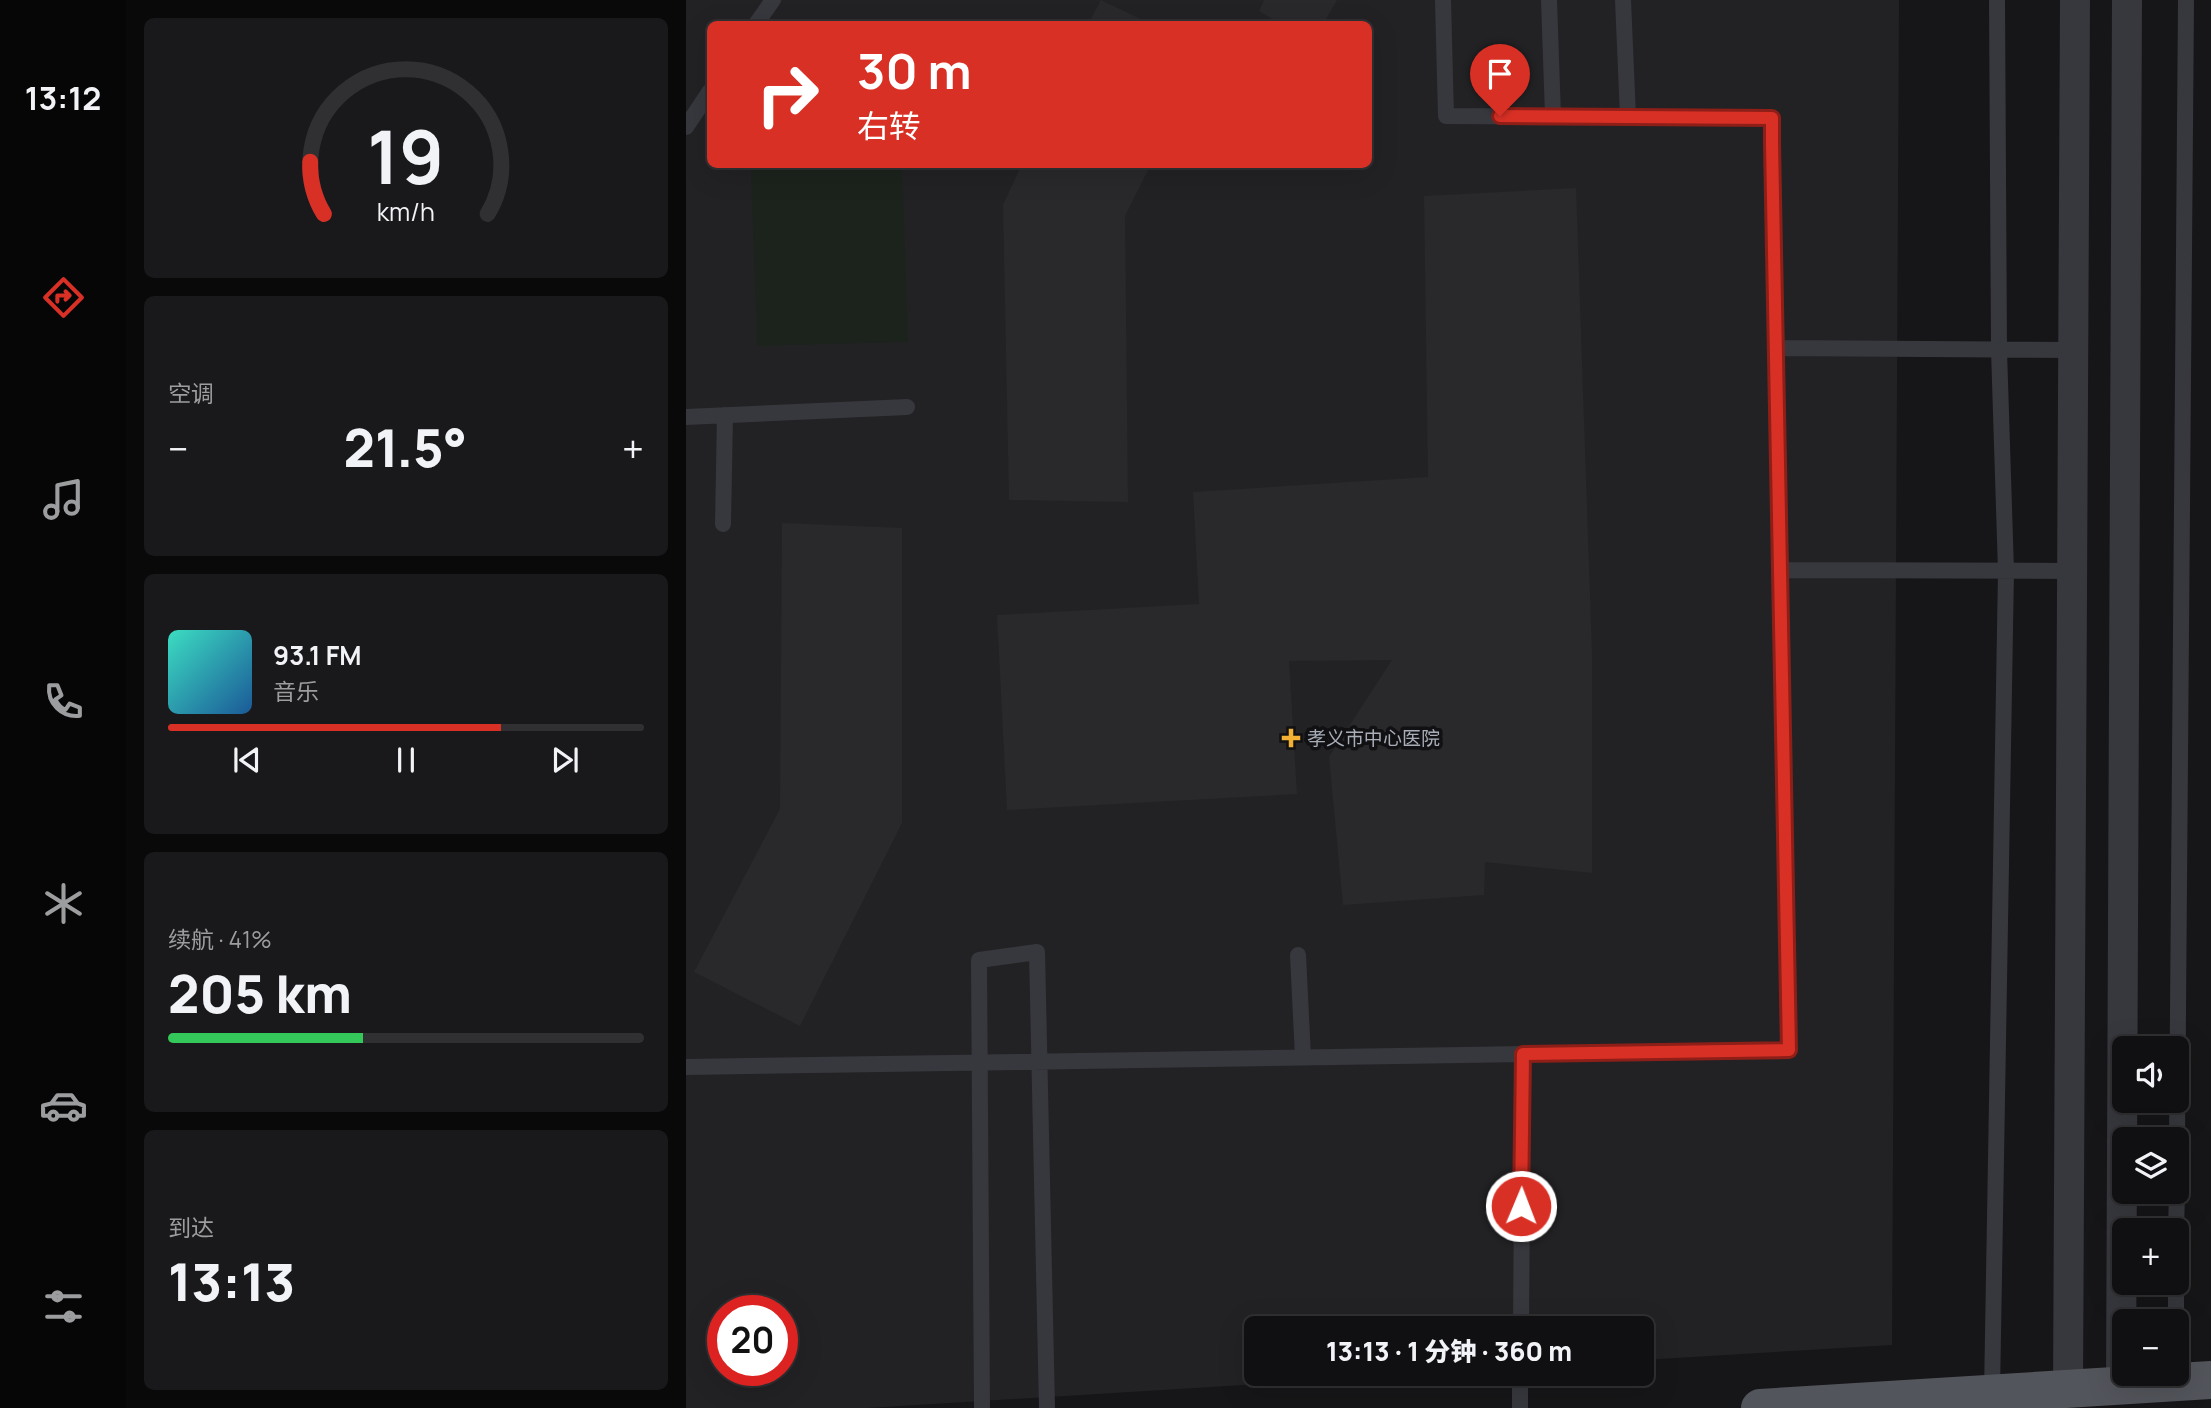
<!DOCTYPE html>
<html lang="zh">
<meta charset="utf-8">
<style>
:root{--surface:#101012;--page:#19191b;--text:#f1f3f6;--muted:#9c9d9f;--line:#303032;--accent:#d93025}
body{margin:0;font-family:Manrope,"Noto Sans SC",sans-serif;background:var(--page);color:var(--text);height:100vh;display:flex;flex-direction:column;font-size:26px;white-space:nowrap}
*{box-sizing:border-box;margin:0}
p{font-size:23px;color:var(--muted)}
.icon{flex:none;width:38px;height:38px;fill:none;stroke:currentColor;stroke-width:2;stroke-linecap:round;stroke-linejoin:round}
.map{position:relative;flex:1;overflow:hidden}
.side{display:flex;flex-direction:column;gap:18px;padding:18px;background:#09090a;width:560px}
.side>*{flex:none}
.hud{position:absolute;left:21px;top:21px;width:665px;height:147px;border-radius:10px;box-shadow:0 7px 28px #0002,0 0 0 2px var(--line);background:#d93025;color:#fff;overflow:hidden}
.tools{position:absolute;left:1426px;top:1036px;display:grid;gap:14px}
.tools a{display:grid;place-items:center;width:77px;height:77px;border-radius:10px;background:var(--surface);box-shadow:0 7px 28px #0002,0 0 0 2px var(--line);font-size:35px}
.speed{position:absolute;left:21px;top:1295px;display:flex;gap:14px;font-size:35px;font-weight:700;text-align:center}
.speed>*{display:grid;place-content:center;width:91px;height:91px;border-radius:50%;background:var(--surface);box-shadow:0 7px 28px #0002,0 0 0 2px var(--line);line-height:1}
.speed .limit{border:10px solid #d22;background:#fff;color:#111}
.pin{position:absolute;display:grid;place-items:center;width:60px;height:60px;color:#fff;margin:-72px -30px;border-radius:50% 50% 50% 0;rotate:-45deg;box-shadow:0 0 7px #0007}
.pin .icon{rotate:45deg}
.me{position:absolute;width:77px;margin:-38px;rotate:1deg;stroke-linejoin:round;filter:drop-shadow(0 0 5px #0008)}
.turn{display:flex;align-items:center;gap:24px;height:147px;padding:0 35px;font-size:32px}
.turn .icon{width:91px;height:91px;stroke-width:2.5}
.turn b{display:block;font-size:49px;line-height:60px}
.big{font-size:52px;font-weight:800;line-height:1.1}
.side .widget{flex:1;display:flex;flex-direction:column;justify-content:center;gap:10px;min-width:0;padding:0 24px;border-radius:10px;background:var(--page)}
.side .dial{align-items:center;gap:0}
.dial svg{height:182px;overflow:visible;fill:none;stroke:var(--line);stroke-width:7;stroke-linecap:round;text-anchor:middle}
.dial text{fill:var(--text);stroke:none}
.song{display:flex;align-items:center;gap:21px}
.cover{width:84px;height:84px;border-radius:10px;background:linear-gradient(135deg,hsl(170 70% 55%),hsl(210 70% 35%))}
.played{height:7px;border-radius:4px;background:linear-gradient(90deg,var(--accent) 70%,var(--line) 70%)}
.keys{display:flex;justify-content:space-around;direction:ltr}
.heat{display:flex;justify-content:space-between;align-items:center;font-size:38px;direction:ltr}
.charge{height:10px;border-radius:5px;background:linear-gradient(90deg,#34c759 41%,var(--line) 0)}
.trip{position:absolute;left:558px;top:1316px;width:410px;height:70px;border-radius:10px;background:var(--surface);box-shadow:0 7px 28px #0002,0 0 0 2px var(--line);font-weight:800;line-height:70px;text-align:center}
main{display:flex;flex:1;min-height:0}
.tab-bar{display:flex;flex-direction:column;width:126px;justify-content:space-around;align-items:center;background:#060607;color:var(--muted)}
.tab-bar .icon{width:49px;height:49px}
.tab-bar .current{color:var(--accent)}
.tab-bar b{font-size:32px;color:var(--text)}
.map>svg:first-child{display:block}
.built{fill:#222225;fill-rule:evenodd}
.green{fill:#1c231d}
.building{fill:#29292c}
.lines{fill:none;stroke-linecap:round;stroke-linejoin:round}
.lane{stroke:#37383d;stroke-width:16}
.street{stroke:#37383d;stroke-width:30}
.primary{stroke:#53555c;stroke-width:38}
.route-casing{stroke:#8d1f18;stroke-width:18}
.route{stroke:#d93025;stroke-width:12}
.poi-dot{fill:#f2b134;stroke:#111113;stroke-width:2.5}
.labels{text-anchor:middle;stroke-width:7;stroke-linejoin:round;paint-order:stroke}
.poi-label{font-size:19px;fill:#a8adb8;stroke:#111113;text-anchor:start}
</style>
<main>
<nav class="tab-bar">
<b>13:12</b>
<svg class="icon current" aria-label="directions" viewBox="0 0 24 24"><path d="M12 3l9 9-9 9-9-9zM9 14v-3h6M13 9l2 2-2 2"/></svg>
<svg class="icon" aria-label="music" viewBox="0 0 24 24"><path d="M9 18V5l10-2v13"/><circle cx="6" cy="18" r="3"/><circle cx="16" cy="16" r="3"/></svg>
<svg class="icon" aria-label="phone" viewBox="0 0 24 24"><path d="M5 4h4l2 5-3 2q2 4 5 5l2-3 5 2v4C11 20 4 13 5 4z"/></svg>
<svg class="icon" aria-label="climate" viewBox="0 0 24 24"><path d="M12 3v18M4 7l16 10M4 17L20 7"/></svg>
<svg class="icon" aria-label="car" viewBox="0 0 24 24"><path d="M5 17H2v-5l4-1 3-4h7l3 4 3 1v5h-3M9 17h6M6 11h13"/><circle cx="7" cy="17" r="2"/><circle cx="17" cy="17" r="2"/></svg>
<svg class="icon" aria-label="filters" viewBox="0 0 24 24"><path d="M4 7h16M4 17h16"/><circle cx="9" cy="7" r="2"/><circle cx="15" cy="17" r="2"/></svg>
</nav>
<section class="side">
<div class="widget dial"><svg viewBox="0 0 100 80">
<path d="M14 69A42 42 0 1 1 86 69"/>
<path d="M14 69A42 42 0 0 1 8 46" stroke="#d93025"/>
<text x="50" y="56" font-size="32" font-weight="700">19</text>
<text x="50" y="72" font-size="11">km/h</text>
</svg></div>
<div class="widget"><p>空调</p>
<div class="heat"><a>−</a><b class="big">21.5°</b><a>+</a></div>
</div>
<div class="widget">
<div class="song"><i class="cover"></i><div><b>93.1 FM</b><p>音乐</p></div></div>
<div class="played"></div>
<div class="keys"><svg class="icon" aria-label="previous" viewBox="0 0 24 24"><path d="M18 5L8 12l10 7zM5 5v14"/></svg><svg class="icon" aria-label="pause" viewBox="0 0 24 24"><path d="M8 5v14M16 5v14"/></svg><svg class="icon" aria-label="next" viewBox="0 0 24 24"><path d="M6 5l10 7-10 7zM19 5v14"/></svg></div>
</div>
<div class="widget"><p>续航 · 41%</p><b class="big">205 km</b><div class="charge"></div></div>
<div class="widget"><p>到达</p><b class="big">13:13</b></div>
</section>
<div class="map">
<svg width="1525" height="1408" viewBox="0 0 1525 1408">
<rect width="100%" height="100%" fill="#161618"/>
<path class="built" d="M0 0H1213L1206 1345 956 1360V1328H570V1374H738L181 1408H0ZM24 24H682V164H24ZM37 1311H96V1370H37Z"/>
<path class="green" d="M216 165 222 342 71 346 65 170Z"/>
<path class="building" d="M415 0 465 24H402Z
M578 0H651L637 24H595L573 11Z
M336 164H465L439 216 442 502 323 500 317 205Z
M890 188 906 654V873L799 862 798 895 657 905 643 757 706 660 603 661 611 794 321 810 311 615 513 604 507 492 742 477 738 196Z
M96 523 216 528V823L114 1026 8 972 94 809Z"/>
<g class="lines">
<path class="lane" d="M863 0 867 116
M937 0 942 117
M70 24 87 0
M0 127 24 91
M1090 348 1387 350
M0 417 221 407
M37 524 39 415
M1094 570 1386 571
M612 955 617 1057
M0 1067 1103 1050 1086 118 760 116 757 0
M1491 1139 1500 0
M1490 1230 1491 1192
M1490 1321V1283
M835 1328 837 1054
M1306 1393 1320 571 1313 350 1311 0
M296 1408 293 960 351 952 361 1408
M834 1408V1374"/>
<path class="street" d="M1435 1385 1441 0
M1382 1388 1389 0"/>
<path class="primary" d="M1074 1408 1525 1380"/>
</g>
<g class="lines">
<defs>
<path id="route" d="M814 116 1086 118V144L1103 1050 837 1054 835 1206"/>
</defs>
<use href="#route" class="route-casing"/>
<use href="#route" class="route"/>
</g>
<path class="poi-dot" d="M601.5 727.5h7v7h7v7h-7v7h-7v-7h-7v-7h7z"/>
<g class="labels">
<g class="poi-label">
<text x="621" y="745">孝义市中心医院</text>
</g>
</g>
</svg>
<div class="tools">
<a><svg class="icon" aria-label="sound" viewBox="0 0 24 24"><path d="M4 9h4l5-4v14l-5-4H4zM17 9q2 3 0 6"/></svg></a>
<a><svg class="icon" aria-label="layers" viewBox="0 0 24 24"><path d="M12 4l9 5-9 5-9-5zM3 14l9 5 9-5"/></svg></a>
<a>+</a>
<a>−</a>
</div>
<div class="speed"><div class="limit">20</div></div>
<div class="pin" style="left:814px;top:116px;background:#d93025"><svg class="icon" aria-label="arrive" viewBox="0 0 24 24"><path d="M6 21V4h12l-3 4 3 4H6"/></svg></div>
<svg class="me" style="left:835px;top:1206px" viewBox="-20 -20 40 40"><circle r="17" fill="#d93025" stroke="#fff" stroke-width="3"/><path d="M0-11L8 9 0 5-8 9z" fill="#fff"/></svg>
<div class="trip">13:13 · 1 分钟 · 360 m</div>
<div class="hud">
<div class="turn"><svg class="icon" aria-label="right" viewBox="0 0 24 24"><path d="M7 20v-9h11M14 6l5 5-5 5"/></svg><div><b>30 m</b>右转</div></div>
</div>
</div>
</main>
